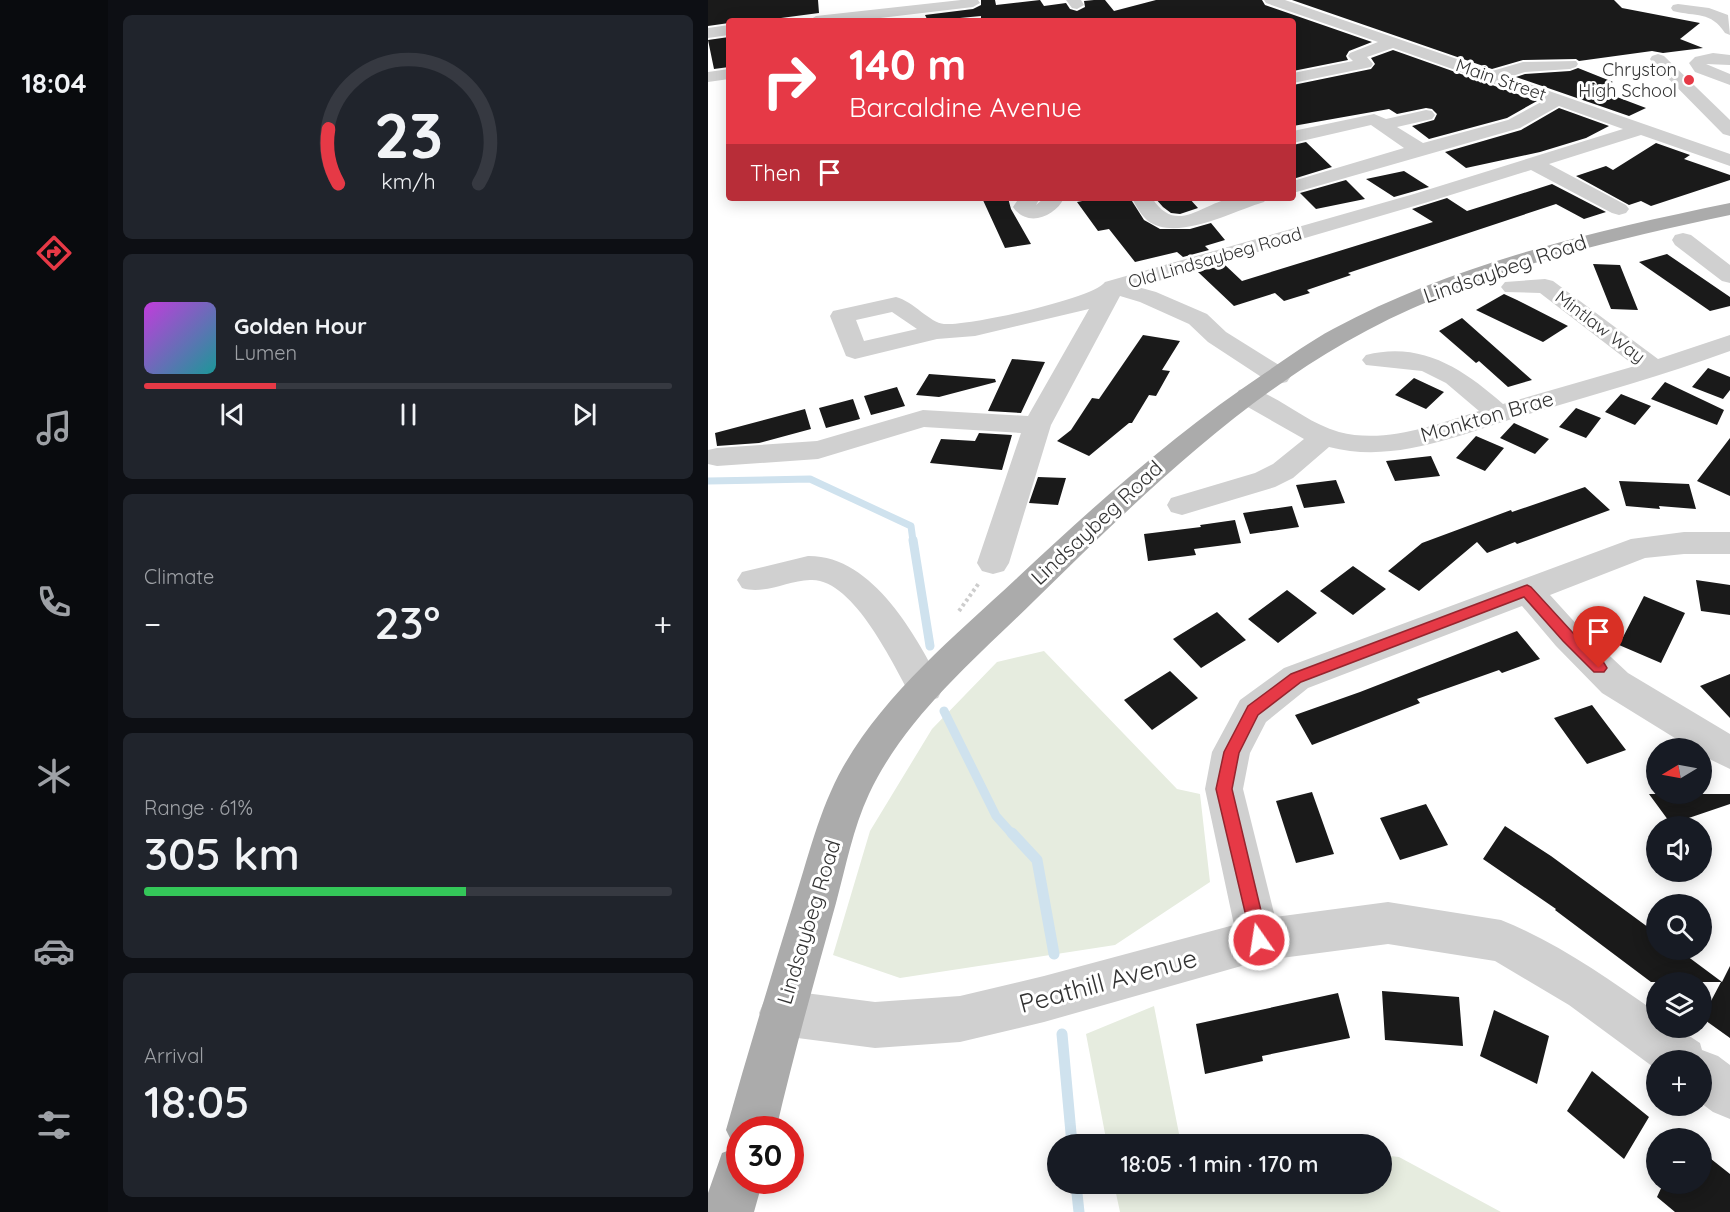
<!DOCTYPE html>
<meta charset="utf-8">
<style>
:root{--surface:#171b24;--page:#20242c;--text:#f1f3f6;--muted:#9ea1a6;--line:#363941;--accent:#e63946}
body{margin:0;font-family:Quicksand,sans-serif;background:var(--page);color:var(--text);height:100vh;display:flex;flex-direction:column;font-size:22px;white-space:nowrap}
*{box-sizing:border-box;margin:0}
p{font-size:20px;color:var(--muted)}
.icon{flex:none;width:33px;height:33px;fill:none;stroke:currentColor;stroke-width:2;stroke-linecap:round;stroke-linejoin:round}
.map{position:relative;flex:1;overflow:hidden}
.sheet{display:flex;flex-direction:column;gap:15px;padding:15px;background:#0d0f14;width:600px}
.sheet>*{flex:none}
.guide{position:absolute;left:18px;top:18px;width:570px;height:183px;border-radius:6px;box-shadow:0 3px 15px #0003;background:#e63946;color:#fff;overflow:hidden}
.needle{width:39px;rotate:260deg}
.controls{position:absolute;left:938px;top:738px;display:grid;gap:12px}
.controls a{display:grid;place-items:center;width:66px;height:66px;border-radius:50%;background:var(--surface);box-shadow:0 3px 15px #0003;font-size:30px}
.speed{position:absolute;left:18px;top:1116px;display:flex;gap:12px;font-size:30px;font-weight:700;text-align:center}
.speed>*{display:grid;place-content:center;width:78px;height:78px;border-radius:50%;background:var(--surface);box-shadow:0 3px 15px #0003;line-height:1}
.speed .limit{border:9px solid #d22;background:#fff;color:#111}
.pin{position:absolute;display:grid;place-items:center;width:51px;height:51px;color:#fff;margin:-62px -26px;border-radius:50% 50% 50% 0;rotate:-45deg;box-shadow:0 0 6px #0007}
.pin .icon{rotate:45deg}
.me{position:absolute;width:66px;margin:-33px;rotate:347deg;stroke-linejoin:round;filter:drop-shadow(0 0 4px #0008)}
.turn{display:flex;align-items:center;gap:21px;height:126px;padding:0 24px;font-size:27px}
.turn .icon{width:78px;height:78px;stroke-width:2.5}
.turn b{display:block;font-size:42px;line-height:51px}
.then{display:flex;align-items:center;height:57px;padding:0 24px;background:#0003;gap:12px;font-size:22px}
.big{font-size:45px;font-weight:600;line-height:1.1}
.sheet .widget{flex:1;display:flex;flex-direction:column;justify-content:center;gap:9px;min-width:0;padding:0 21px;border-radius:9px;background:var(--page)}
.sheet .dial{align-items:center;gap:0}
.dial svg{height:156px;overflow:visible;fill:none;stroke:var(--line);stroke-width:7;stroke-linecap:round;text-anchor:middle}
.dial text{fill:var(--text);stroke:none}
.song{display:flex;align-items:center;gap:18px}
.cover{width:72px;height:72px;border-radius:9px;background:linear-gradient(135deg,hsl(290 70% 55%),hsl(180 70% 35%))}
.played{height:6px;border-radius:3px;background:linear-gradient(90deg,var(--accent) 25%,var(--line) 25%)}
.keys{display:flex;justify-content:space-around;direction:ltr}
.heat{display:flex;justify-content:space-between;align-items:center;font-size:33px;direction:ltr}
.charge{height:9px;border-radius:4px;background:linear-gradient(90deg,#34c759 61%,var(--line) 0)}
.trip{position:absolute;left:339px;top:1134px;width:345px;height:60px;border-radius:30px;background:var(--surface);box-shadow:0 3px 15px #0003;font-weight:600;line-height:60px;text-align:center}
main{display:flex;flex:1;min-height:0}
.dock{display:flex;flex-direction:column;width:108px;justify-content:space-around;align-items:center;background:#090b0e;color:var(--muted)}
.dock .icon{width:42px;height:42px}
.dock .current{color:var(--accent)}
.dock b{font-size:27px;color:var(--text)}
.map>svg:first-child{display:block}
.green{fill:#e6ecdf}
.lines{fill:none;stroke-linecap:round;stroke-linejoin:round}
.stream-far2{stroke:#cfe2ee;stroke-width:7}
.stream-far1{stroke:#cfe2ee;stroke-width:9}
.stream{stroke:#cfe2ee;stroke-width:11}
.building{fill:#1a1a1a}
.path{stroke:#cdcdcd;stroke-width:4;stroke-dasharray:3 3;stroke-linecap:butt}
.minor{fill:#d0d0d0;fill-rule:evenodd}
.major{fill:#ababab;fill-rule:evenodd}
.route{fill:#e63946;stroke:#96252e;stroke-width:1.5}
.poi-dot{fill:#e63946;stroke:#fff;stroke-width:2}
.labels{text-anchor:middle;stroke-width:6;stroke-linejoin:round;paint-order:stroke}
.far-poi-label{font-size:18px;fill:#333;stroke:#fff;text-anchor:end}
.far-street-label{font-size:18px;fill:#333;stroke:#fff}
.street-label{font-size:21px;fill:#333;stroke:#fff}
.near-street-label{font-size:26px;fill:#333;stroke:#fff}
</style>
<main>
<nav class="dock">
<b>18:04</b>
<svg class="icon current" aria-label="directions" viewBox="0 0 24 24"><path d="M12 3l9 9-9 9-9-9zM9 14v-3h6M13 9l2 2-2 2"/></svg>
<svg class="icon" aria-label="music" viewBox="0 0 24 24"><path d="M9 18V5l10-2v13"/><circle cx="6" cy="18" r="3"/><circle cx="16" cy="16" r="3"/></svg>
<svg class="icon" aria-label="phone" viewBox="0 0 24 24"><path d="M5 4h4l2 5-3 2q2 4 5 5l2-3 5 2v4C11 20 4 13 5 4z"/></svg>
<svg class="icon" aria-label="climate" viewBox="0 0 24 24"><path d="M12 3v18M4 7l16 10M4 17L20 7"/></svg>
<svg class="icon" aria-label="car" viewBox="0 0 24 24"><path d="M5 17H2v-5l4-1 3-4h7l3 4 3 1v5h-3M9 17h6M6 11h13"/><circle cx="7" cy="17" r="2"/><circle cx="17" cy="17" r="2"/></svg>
<svg class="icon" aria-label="filters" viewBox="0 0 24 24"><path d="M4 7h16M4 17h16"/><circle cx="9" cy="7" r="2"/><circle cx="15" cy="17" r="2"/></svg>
</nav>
<section class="sheet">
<div class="widget dial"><svg viewBox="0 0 100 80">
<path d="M14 69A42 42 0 1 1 86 69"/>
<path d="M14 69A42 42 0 0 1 9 41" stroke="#e63946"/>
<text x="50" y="56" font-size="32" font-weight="700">23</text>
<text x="50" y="72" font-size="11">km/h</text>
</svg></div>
<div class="widget">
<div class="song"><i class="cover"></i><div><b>Golden Hour</b><p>Lumen</p></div></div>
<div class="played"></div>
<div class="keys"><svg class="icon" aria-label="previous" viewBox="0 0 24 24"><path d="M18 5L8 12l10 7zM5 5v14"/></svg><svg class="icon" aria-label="pause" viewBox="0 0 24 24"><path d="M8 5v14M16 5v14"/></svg><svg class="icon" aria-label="next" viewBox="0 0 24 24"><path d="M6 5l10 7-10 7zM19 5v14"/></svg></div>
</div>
<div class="widget"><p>Climate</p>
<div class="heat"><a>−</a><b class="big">23°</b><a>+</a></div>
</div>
<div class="widget"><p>Range · 61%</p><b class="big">305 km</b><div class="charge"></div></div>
<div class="widget"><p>Arrival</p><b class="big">18:05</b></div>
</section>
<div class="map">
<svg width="1022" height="1212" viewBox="0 0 1022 1212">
<rect width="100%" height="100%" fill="#fff"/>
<path class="green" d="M336 651 469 789 492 794 502 882 407 945 192 978 125 955 162 831 224 729 289 662Z
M446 1006 473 1144H399L378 1034Z
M674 1155 691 1157 793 1212H412L406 1184H674Z"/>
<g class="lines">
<path class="stream-far2" d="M0 481 102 479 203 526 205 541"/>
<path class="stream-far1" d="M205 540 222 646
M236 711 288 816 305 835"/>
<path class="stream" d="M304 833 329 860 346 954
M354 1034 364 1144
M368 1184 371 1212"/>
</g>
<path class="building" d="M0 0H110L111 13 50 21H21V23L0 26Z
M273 0H287L288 5 332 0 336 6 358 3 362 9 369 11 377 7 376 1 386 0H397L406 11 448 0H554L557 5 664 42 641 51 638 56 640 60 585 71V21H273V16L220 21 217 15 265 9 273 5Z
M584 0H906L914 8 992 23 972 39 995 48 955 53 944 51 871 61 868 59 815 60 784 69Z
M21 37V67L6 69 0 40Z
M685 50 829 101 799 118 721 139 704 126 726 120 729 114 724 109 718 108 689 114 681 109 585 126V85L663 69 667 64 663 58Z
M870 68 905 82 885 88 938 108 921 116 808 77 817 74 862 71Z
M851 108 901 126 878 138 832 152 758 168 737 152 813 130Z
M598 142 624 167 585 179V145Z
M948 143 982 155 976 159 1022 175V180L943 206 933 201 921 205 868 176 898 166 905 170Z
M696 171 721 187 686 197 658 179Z
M638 180 657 199 608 209 592 193Z
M844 184 898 212 876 219 848 204 640 273 643 275 599 290 602 293 576 301 567 293 526 306 490 272 516 264 534 281 725 222 704 209 739 198 759 211Z
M274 198H300L303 209 323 244 297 248Z
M390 198H422L436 220 452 229H482L503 223 517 240 497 246 501 250 475 257 469 252 427 262 401 229 390 231 369 202Z
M447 198H481L490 208 472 214 463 213 455 207Z
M959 254 1022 297V306L1002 311 931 262Z
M885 264 912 265 930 310 903 309Z
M796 294 809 300 860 326 835 342 768 310Z
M754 318 824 380 800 387 771 361 768 363 731 331Z
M435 335 472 341 454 370 462 371 448 396 441 395 424 423H421L381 456 349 441 363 430 384 398 391 399Z
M304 359 337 362 313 413 280 411Z
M1000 368 1022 377V390L1015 399 984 387Z
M221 374 287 379 288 382 231 397 208 395Z
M706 378 736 392 718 409 687 395Z
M957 382 1016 410 1009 425 943 399Z
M189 387 197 406 163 415 156 396Z
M913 394 943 406 927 425 897 412Z
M145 399 152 419 118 428 111 408Z
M868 408 893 418 878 438 851 427Z
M97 409 103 429 51 443 9 446 7 433Z
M806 423 841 439 827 454 792 438Z
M271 433 304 435 294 470 222 463 233 439 267 441Z
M768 436 796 448 777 471 748 458Z
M1022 438V496L989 481Z
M723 456 732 476 687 481 678 461Z
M330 477 358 478 350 505 321 503Z
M628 480 637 503 596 508 588 485Z
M911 481 981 484 988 509 951 506 952 509 918 506Z
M877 487 902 510 809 544 807 542 779 553 769 542 711 591 680 571 714 543 803 510 804 512Z
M584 506 591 527 542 534 535 513Z
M527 520 533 543 486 549 488 555 440 561 436 534 493 527 492 525Z
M645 566 678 589 645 615 612 591Z
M988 580 1022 585V615L993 611Z
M579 590 609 613 570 643 540 619Z
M936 596 977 613 953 663 911 645Z
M509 612 538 640 493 668 465 639Z
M809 631 832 659 794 673 791 670 709 699 712 703 604 745 587 715 652 692Z
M462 671 490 698 444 730 416 700Z
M1022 674V718L992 686Z
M884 705 918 750 879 764 846 718Z
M604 792 626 854 588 863 568 801Z
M941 794H1022V804L963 824Z
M718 804 740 845 692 860 672 818Z
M797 826 843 856 948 933V950H971L1014 982 1022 966V1038L994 1018 1013 982H943L847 910 848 909 775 859Z
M674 991 751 997 755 1046 677 1040Z
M630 993 642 1038 554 1056 555 1061 497 1074 488 1024Z
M786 1010 841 1036 829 1084 772 1056Z
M884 1071 941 1117 916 1159 859 1111Z
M993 1151 1022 1174V1212H967L949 1197 955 1184H993Z"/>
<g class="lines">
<path class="path" d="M251 611 271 583"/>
<path class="minor" d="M253 0H270L272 3 265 7 147 21H100L108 16Z
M358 0H373L376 5 369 9 364 8Z
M556 0H577L784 71 815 62 868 61 870 64 868 67 862 69 817 72 801 77 1022 154V166L933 135 841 164 918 205 921 209 918 213 911 215 904 213 823 170 720 202 430 287 448 292 499 314 518 332 579 370 583 376 579 382 570 384 561 382 500 342 481 324 432 302 412 296 343 425 301 563 296 571 285 574 274 571 269 563 313 433 216 427 110 459 9 466 0 464V450L9 448 109 441 215 410 320 416 381 309 267 336 229 339 147 359 138 356 122 316 125 311 188 297C205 301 222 323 236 324 260 326 385 299 397 282L706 194 915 129 851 106 812 128 585 193V181L696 148 663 125 585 143V131L666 114 678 119 718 110 724 111 727 115 724 119 689 127 715 143 800 120 835 101 685 48 659 57 665 64 663 67 585 83V73L645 61 640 56 642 53 670 42 558 3ZM184 312 209 329 156 341 148 320Z
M970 4 1001 8 1020 15 1022 35 1017 33C1003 11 988 17 965 11L963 8 965 5Z
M21 25V35L0 38V28Z
M1005 53 1022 55V65L998 64 1022 74V85L987 72 981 63 987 57Z
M950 54 956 56 1022 120V136L1015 134 944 62 942 59 944 56Z
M21 69V79L0 82V72Z
M311 198H332L328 205 336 198H356C347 217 319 228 305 207Z
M424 198H444C469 236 493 203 525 198 536 197 548 198 559 198L556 202C525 211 469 242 440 221 433 215 428 206 424 198Z
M975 233 983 235 1022 265V283L1014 281 967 245 964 240 967 235Z
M837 279 845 281 950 359 1022 335V351C956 375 889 394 821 414 757 432 690 465 621 447L585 478 567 487 474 515 463 512 459 505 463 498 547 473 565 464 596 439 531 402 527 396 531 390C537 389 542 388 549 390 577 401 600 423 631 432 677 444 727 425 771 411L738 383 714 371 658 365 654 360 658 355C714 341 755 369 795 404L927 366 832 293 797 292 793 287 797 282Z
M976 532H1022V554H976L937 558 842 595 872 628 920 673 1022 734V769L993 755V748H983L894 693 848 646 814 606 600 688 558 722 542 753 535 789 567 917 680 902 793 920C849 942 899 978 948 1012V1028H969L992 1043 994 1050 1010 1056 1022 1065V1119L1005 1112 993 1103V1060H948V1069L861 1005 787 961 680 944 551 961 336 1022 252 1042 167 1048 74 1036 58 1029 51 1013 58 997 74 990 167 1002 252 996 336 976 526 925 497 789 504 752 532 700 576 668 923 539Z
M100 556C165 555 209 637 235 688L230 698 217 702 204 698C186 666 145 577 102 580 79 581 56 595 34 588L29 580 34 572Z"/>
<path class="major" d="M1022 203V215C891 243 756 274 638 342 521 409 423 506 327 600 268 658 197 717 161 794 145 828 138 866 128 903 107 978 86 1053 68 1130H32V1180H55L46 1212H0V1193L14 1153 27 1148 18 1130C39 1055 62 980 85 905 100 858 111 810 135 767 178 692 246 637 308 579 387 505 467 433 557 373 579 358 601 342 625 329 748 263 886 231 1022 203Z"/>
</g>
<path class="route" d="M819 585 823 587 865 633 896 663 899 668 896 672H886L855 641 816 597 593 682 550 715 531 753 524 789 560 940 558 946 551 949 545 946 508 789 516 752 540 706 583 674Z"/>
<circle class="poi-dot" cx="981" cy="80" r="6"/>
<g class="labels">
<g class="far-poi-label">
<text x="969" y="76">Chryston<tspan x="969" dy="21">High School</tspan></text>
</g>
<g class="far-street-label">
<text transform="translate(793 80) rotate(19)" y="6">Main Street</text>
<text transform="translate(507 258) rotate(-16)" y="6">Old Lindsaybeg Road</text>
<text transform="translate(892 327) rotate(37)" y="6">Mintlaw Way</text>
</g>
<g class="street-label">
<text transform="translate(797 269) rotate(-19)" y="7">Lindsaybeg Road</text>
<text transform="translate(779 417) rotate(-16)" y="7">Monkton Brae</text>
<text transform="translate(389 523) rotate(-43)" y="7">Lindsaybeg Road</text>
<text transform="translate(101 922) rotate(-73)" y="7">Lindsaybeg Road</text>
</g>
<g class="near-street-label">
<text transform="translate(400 981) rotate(-15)" y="9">Peathill Avenue</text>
</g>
</g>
</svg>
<div class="controls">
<a><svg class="needle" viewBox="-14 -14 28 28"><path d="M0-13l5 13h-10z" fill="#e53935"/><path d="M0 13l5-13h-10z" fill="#9ea1a6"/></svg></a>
<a><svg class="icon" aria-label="sound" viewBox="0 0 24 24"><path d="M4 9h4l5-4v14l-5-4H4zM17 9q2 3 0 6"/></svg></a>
<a><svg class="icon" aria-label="search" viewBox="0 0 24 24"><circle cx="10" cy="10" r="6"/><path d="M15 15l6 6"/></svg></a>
<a><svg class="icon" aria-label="layers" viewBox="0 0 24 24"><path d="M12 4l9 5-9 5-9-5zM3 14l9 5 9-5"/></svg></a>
<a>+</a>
<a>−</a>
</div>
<div class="speed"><div class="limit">30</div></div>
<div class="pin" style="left:891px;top:668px;background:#d93025"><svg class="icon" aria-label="arrive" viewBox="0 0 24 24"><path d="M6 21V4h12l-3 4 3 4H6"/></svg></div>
<svg class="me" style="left:551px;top:940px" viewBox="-20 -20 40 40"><circle r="17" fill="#e63946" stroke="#fff" stroke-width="3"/><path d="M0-11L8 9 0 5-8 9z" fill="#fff"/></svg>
<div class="trip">18:05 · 1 min · 170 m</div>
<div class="guide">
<div class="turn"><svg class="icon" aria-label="right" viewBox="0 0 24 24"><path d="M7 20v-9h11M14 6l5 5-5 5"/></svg><div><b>140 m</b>Barcaldine Avenue</div></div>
<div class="then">Then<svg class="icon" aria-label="arrive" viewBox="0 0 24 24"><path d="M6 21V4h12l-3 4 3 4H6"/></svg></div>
</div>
</div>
</main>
